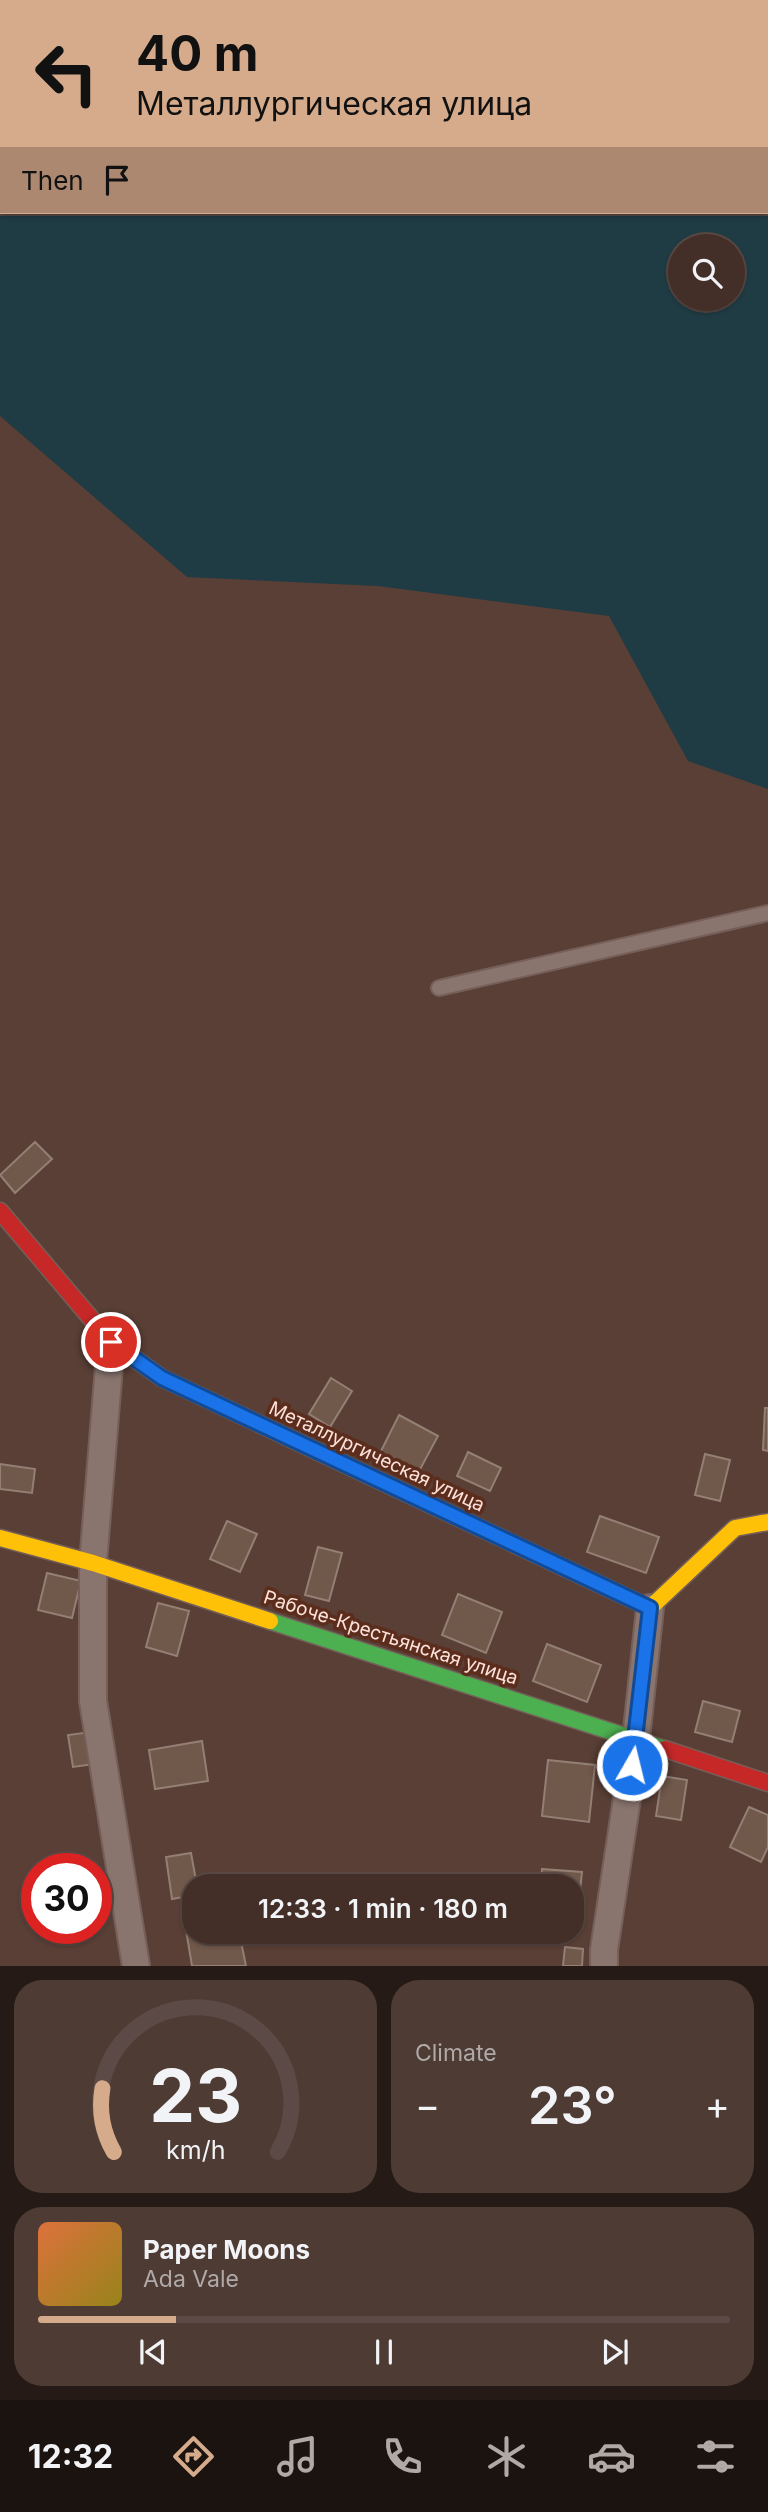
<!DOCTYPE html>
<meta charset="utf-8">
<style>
:root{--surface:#432f28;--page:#4d3b34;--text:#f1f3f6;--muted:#afa9a8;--line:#5b4a45;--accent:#d6ab8b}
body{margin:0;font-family:Inter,sans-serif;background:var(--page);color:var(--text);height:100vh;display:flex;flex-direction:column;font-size:26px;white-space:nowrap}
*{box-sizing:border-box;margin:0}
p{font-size:23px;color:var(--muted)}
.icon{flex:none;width:38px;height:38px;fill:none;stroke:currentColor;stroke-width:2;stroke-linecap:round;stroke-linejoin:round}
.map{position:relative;height:1966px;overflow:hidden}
.panel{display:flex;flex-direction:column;gap:14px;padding:14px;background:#251a16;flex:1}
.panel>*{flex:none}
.top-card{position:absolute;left:0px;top:0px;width:768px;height:214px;box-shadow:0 2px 5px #0004,0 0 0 2px var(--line);background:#d6ab8b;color:#111;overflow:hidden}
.fabs{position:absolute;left:668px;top:234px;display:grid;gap:14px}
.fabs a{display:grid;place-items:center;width:77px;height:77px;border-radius:50%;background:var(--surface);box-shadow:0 2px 5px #0004,0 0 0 2px var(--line);font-size:35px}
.speed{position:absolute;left:21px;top:1853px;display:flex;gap:14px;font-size:35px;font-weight:700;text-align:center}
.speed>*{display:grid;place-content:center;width:91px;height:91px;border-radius:50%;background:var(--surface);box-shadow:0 2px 5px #0004,0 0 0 2px var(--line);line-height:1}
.speed .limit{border:10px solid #d22;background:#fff;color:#111}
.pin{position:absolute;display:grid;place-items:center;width:60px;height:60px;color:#fff;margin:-30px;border:4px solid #fff;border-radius:50%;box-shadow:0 2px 7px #0007}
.me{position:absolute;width:77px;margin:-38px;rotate:8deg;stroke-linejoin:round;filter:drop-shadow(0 0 5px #0008)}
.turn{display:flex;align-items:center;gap:24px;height:147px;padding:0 21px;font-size:32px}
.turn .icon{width:91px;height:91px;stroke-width:2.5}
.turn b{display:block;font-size:49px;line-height:60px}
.then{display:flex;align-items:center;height:66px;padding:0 21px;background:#0003;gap:14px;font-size:26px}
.big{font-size:52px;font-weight:600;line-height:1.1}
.panel .tile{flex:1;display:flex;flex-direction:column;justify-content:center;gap:10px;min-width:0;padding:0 24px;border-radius:28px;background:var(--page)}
.panel .dial{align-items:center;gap:0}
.dial svg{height:182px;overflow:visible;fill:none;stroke:var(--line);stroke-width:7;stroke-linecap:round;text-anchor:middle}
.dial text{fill:var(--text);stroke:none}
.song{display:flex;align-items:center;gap:21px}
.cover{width:84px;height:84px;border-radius:10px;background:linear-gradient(135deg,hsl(20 70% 55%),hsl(50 70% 35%))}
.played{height:7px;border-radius:4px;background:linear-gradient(90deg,var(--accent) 20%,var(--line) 20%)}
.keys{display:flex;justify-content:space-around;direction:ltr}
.heat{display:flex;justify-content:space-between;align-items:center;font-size:38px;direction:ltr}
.panel .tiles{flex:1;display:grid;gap:14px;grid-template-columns:1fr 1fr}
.tile:last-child{grid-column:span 2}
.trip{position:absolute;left:182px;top:1874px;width:402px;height:70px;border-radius:28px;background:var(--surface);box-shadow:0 2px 5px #0004,0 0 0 2px var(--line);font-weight:600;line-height:70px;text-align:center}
.tabs{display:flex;height:112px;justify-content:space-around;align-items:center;background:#1b1310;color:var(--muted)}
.tabs .icon{width:49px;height:49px}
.tabs .selected{color:var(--accent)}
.tabs b{font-size:32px;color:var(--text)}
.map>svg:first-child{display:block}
.water{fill:#1f3b43;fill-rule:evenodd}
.building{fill:#70584a;stroke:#947f75;stroke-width:2}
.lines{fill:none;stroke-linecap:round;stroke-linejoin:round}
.lane-casing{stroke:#755f58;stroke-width:18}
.street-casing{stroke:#755f58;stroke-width:30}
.fast-casing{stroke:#755f58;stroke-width:19}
.slow-casing{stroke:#755f58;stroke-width:19}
.jam-casing{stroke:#755f58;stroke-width:19}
.lane{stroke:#89756e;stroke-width:14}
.street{stroke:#89756e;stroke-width:26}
.fast{stroke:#4caf50;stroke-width:16}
.slow{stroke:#ffc107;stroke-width:16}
.jam{stroke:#c62828;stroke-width:16}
.route-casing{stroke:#114b97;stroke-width:18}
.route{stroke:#1a73e8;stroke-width:12}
.labels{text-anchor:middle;stroke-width:7;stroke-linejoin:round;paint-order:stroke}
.street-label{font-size:19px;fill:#fce2da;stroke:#5c2c1c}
</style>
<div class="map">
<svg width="768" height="1966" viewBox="0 0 768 1966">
<rect width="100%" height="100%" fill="#593f36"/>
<path class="water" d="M0 0H768V789L688 761 609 616 378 586 187 577 0 416ZM2 2H766V212H2ZM681 247H733V299H681Z"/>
<path class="building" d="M35 1142 52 1159 15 1193 0 1175Z
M331 1378 352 1391 330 1427 309 1414Z
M765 1408H768V1451L763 1450Z
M399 1415 438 1436 417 1475 379 1455Z
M468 1452 501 1468 490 1491 457 1476Z
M705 1454 730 1460 720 1501 695 1495Z
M0 1464 35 1469 32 1493 0 1489Z
M600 1516 659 1537 646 1573 587 1552Z
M227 1521 257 1534 240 1572 210 1559Z
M318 1547 342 1553 329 1601 305 1595Z
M47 1573 81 1581 72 1618 38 1610Z
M458 1594 502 1612 486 1653 442 1635Z
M158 1603 189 1611 177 1656 146 1647Z
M547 1644 601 1665 587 1702 533 1681Z
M703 1701 740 1711 732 1742 695 1732Z
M98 1731 102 1763 73 1767 68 1735Z
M202 1741 208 1781 155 1789 149 1750Z
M548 1760 595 1765 589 1822 542 1816Z
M662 1776 687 1780 681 1820 656 1816Z
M749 1807 768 1815V1847L761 1862 730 1847Z
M191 1853 197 1886H194V1895L172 1899 166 1857Z
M542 1869 582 1872 579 1901 572 1900V1886H541Z
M194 1928V1932H239L246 1966H192L186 1930Z
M565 1947 583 1949 582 1966H563Z"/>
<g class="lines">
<defs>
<path id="lane" d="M439 988 768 913"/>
<path id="street" d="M111 1342 93 1563V1701L136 1966
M604 1966V1950L636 1739 650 1608"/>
<path id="fast" d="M270 1621 665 1749"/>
<path id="slow" d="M480 1528 650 1608 735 1528 768 1522
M0 1538 93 1563 270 1621"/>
<path id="jam" d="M0 1211 111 1342 162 1378 480 1528
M665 1749 768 1783"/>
</defs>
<use href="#lane" class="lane-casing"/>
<use href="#street" class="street-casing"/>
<use href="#fast" class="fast-casing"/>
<use href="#slow" class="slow-casing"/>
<use href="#jam" class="jam-casing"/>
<use href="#lane" class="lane"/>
<use href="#street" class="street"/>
<use href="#fast" class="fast"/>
<use href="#slow" class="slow"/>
<use href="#jam" class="jam"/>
</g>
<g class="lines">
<defs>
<path id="route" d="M111 1342 162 1378 650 1608 632 1765"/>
</defs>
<use href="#route" class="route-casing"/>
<use href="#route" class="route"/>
</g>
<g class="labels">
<g class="street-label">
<text transform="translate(377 1456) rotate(25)" y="7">Металлургическая улица</text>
<text transform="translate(391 1637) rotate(18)" y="7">Рабоче-Крестьянская улица</text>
</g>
</g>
</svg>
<div class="fabs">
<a><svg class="icon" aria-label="search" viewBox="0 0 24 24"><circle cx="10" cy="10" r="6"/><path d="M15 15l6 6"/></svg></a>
</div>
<div class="speed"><div class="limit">30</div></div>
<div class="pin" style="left:111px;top:1342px;background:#d93025"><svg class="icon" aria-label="arrive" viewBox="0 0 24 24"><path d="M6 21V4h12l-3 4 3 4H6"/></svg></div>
<svg class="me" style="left:632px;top:1765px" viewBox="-20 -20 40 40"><circle r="17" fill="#1a73e8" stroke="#fff" stroke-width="3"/><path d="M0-11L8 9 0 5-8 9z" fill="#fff"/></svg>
<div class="trip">12:33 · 1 min · 180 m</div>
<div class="top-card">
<div class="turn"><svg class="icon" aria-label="left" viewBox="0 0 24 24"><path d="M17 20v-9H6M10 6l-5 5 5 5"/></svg><div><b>40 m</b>Металлургическая улица</div></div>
<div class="then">Then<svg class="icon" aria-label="arrive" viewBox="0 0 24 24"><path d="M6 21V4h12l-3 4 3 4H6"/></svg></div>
</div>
</div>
<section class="panel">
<div class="tiles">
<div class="tile dial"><svg viewBox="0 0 100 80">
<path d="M14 69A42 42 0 1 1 86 69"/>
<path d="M14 69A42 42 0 0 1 9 41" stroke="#d6ab8b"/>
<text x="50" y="56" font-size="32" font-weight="700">23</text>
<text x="50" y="72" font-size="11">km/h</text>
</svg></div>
<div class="tile"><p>Climate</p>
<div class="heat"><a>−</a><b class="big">23°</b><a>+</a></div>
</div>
<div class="tile">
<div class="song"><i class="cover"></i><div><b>Paper Moons</b><p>Ada Vale</p></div></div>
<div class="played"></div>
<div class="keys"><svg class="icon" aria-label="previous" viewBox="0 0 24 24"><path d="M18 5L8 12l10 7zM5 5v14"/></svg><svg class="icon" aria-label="pause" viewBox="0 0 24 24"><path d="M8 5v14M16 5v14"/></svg><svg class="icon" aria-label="next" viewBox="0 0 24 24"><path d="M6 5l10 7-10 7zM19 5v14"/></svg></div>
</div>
</div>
</section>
<nav class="tabs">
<b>12:32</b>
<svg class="icon selected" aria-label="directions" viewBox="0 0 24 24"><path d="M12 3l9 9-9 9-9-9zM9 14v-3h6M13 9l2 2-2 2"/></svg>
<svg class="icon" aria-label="music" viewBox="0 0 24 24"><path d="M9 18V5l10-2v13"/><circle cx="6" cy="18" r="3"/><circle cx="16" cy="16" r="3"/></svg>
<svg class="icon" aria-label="phone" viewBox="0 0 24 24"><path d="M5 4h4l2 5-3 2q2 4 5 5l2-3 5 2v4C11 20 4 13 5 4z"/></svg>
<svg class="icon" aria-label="climate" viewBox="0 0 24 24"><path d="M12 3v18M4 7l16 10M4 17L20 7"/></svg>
<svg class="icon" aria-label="car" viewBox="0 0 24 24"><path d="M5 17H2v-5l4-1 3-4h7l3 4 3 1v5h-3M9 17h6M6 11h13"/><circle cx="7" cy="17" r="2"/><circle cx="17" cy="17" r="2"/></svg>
<svg class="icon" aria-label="filters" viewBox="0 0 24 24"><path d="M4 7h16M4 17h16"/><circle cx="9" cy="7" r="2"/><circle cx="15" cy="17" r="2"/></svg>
</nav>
